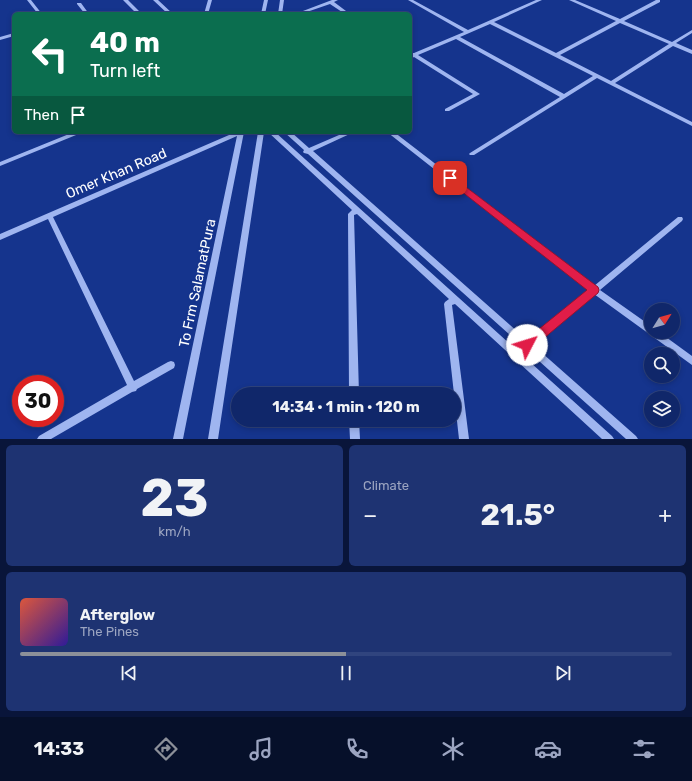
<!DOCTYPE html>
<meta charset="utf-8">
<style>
:root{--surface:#10276a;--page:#1e3372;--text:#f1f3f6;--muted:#9ca5c1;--line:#30447e;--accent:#8c9099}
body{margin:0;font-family:Rubik,sans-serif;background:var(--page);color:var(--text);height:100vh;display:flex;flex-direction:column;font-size:15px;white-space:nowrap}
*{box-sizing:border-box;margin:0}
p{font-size:13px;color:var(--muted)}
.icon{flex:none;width:22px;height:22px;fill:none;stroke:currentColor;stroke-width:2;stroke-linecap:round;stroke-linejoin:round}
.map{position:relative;height:439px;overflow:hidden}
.details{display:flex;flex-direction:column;gap:6px;padding:6px;background:#09153a;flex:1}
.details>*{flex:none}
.top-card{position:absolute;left:12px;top:12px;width:400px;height:122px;border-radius:6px;box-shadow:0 2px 6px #0003,0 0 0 1px var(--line);background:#0b6e4f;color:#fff;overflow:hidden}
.needle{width:26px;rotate:53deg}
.controls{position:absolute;left:644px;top:303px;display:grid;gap:8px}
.controls a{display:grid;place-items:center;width:36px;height:36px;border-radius:50%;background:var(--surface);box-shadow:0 2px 6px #0003,0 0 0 1px var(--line);font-size:20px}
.speed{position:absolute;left:12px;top:375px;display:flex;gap:8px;font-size:20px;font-weight:700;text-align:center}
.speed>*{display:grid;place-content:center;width:52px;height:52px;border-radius:50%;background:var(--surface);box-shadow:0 2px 6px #0003,0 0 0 1px var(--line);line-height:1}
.speed .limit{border:6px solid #d22;background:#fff;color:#111}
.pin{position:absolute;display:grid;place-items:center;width:34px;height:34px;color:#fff;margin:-17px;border-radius:8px;box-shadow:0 2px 6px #0006}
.me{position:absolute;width:44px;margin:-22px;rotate:50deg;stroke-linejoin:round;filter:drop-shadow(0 0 3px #0008)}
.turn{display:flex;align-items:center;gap:14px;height:84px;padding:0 12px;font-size:18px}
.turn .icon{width:52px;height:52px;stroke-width:2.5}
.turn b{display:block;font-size:28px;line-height:34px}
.then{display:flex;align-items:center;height:38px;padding:0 12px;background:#0003;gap:8px;font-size:15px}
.big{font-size:30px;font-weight:700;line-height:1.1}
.details .card{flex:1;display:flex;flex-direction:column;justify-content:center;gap:6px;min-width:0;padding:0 14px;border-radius:6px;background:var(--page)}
.details .dial{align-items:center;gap:0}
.dial b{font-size:52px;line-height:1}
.song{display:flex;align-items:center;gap:12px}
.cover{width:48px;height:48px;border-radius:6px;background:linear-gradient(135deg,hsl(10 70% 55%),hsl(250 70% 35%))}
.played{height:4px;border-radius:2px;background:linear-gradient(90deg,var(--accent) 50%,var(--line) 50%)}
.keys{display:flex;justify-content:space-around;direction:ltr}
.heat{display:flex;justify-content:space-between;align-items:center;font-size:22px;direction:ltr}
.details .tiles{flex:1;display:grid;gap:6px;grid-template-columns:1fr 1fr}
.card:last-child{grid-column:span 2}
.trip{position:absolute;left:231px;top:387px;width:230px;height:40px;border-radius:20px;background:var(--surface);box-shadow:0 2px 6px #0003,0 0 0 1px var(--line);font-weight:700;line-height:40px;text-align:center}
.dock{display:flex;height:64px;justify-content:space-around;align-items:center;background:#06102a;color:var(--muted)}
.dock .icon{width:28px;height:28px}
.dock .on{color:var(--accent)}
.dock b{font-size:18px;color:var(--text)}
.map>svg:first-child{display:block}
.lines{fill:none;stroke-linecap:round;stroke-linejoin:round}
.minor{fill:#9fb5f0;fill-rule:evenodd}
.route{fill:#e11d48;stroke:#92132f}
.labels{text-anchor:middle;stroke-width:4;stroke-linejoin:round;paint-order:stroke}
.street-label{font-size:14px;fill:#fff;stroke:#15348d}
</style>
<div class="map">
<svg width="692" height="439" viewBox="0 0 692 439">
<rect width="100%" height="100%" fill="#15348d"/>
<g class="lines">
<path class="minor" d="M27 0H31L42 14H38Z
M123 0H128L142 14H137Z
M153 0H158L173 14H168Z
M208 0H212L208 14H204Z
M264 0H268L265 14H261Z
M280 0H284L282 14H278Z
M332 0H338L334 2 350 14H345L330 4 301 14H295Z
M408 0H413L468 30 536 0H542L494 22 556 53 616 21 569 0H575L620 19 656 0H660V2L624 21 672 42 692 30V33L676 43 692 50V54L673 46 615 83 692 122V126L597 78 474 155H470L469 154 470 153 560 97 456 39 418 55 480 94 449 111H445V109L473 94 414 57 410 59V53H414L464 32ZM620 23 669 44 611 81 560 55ZM490 24 593 76 564 94 460 37Z
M77 3H81L89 14H85L77 4Z
M14 33V36L0 40V37Z
M74 132H82L81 133 0 166V162Z
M236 132H244L183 439H173L237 136 53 217 134 381 168 362 171 361 174 362 175 365 174 368 137 389 136 391 132 392 51 439H37L39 436 127 385 48 219 0 240V234Z
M258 132H264L218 439H208Z
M268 132H275L612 436 614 439H602L455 304 452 305 469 439H459L444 304 445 302 449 299 357 214 354 215 359 394H349L348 214 352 210Z
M284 132H291L309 148 346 132H354L313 151 527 340 588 290 387 132H394L594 286 678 217H682L683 219 682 221 600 290 651 326V332H659L692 356V365L594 294 533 345 636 436 638 439H626L308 154 304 153 303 152 304 150Z
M349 420H359L360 439H350Z"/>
</g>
<path class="route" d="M450 175 598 287 599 290 598 293 531 349 527 350 523 349 521 345 523 342 587 290 447 180 446 178Z"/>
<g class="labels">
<g class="street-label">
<text transform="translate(116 173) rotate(-23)" y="5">Omer Khan Road</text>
<text transform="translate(197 283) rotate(-78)" y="5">To Frm SalamatPura</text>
</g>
</g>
</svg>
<div class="controls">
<a><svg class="needle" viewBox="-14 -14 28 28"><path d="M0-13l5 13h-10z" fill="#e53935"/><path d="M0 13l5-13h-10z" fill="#9ca5c1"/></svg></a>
<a><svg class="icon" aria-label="search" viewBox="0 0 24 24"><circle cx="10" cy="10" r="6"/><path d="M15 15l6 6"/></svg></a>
<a><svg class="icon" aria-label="layers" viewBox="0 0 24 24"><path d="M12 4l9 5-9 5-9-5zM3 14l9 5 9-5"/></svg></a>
</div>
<div class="speed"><div class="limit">30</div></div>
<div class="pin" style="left:450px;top:178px;background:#d93025"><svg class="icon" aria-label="arrive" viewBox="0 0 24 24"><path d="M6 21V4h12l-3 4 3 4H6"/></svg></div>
<svg class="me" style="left:527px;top:345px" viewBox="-20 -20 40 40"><circle r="19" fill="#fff"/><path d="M0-13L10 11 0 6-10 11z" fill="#e11d48"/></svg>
<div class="trip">14:34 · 1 min · 120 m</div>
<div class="top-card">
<div class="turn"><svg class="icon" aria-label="left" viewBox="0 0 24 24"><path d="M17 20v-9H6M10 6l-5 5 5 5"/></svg><div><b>40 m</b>Turn left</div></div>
<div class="then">Then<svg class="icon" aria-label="arrive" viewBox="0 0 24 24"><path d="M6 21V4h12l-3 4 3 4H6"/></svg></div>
</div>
</div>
<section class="details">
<div class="tiles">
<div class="card dial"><b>23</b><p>km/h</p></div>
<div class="card"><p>Climate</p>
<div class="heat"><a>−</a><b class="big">21.5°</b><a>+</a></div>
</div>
<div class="card">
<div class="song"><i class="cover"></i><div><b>Afterglow</b><p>The Pines</p></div></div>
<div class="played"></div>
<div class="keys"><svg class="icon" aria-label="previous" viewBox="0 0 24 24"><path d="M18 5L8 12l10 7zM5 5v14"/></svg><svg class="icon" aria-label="pause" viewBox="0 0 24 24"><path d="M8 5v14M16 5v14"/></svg><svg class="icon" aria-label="next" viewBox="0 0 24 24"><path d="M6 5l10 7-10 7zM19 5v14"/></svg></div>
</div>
</div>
</section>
<nav class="dock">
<b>14:33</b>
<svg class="icon on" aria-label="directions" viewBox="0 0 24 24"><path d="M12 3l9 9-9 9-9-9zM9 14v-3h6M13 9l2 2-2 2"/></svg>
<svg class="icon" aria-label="music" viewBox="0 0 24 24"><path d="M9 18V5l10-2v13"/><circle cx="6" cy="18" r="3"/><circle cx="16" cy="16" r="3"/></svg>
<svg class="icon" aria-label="phone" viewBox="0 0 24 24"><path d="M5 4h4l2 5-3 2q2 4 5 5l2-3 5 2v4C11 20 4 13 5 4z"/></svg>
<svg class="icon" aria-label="climate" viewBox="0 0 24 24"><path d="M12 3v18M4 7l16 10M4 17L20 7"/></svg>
<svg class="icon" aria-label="car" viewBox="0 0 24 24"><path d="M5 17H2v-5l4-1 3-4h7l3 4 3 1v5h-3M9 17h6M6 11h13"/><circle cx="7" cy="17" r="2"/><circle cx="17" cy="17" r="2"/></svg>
<svg class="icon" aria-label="filters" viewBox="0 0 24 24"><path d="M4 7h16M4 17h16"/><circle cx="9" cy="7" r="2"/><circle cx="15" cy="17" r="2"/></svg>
</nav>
